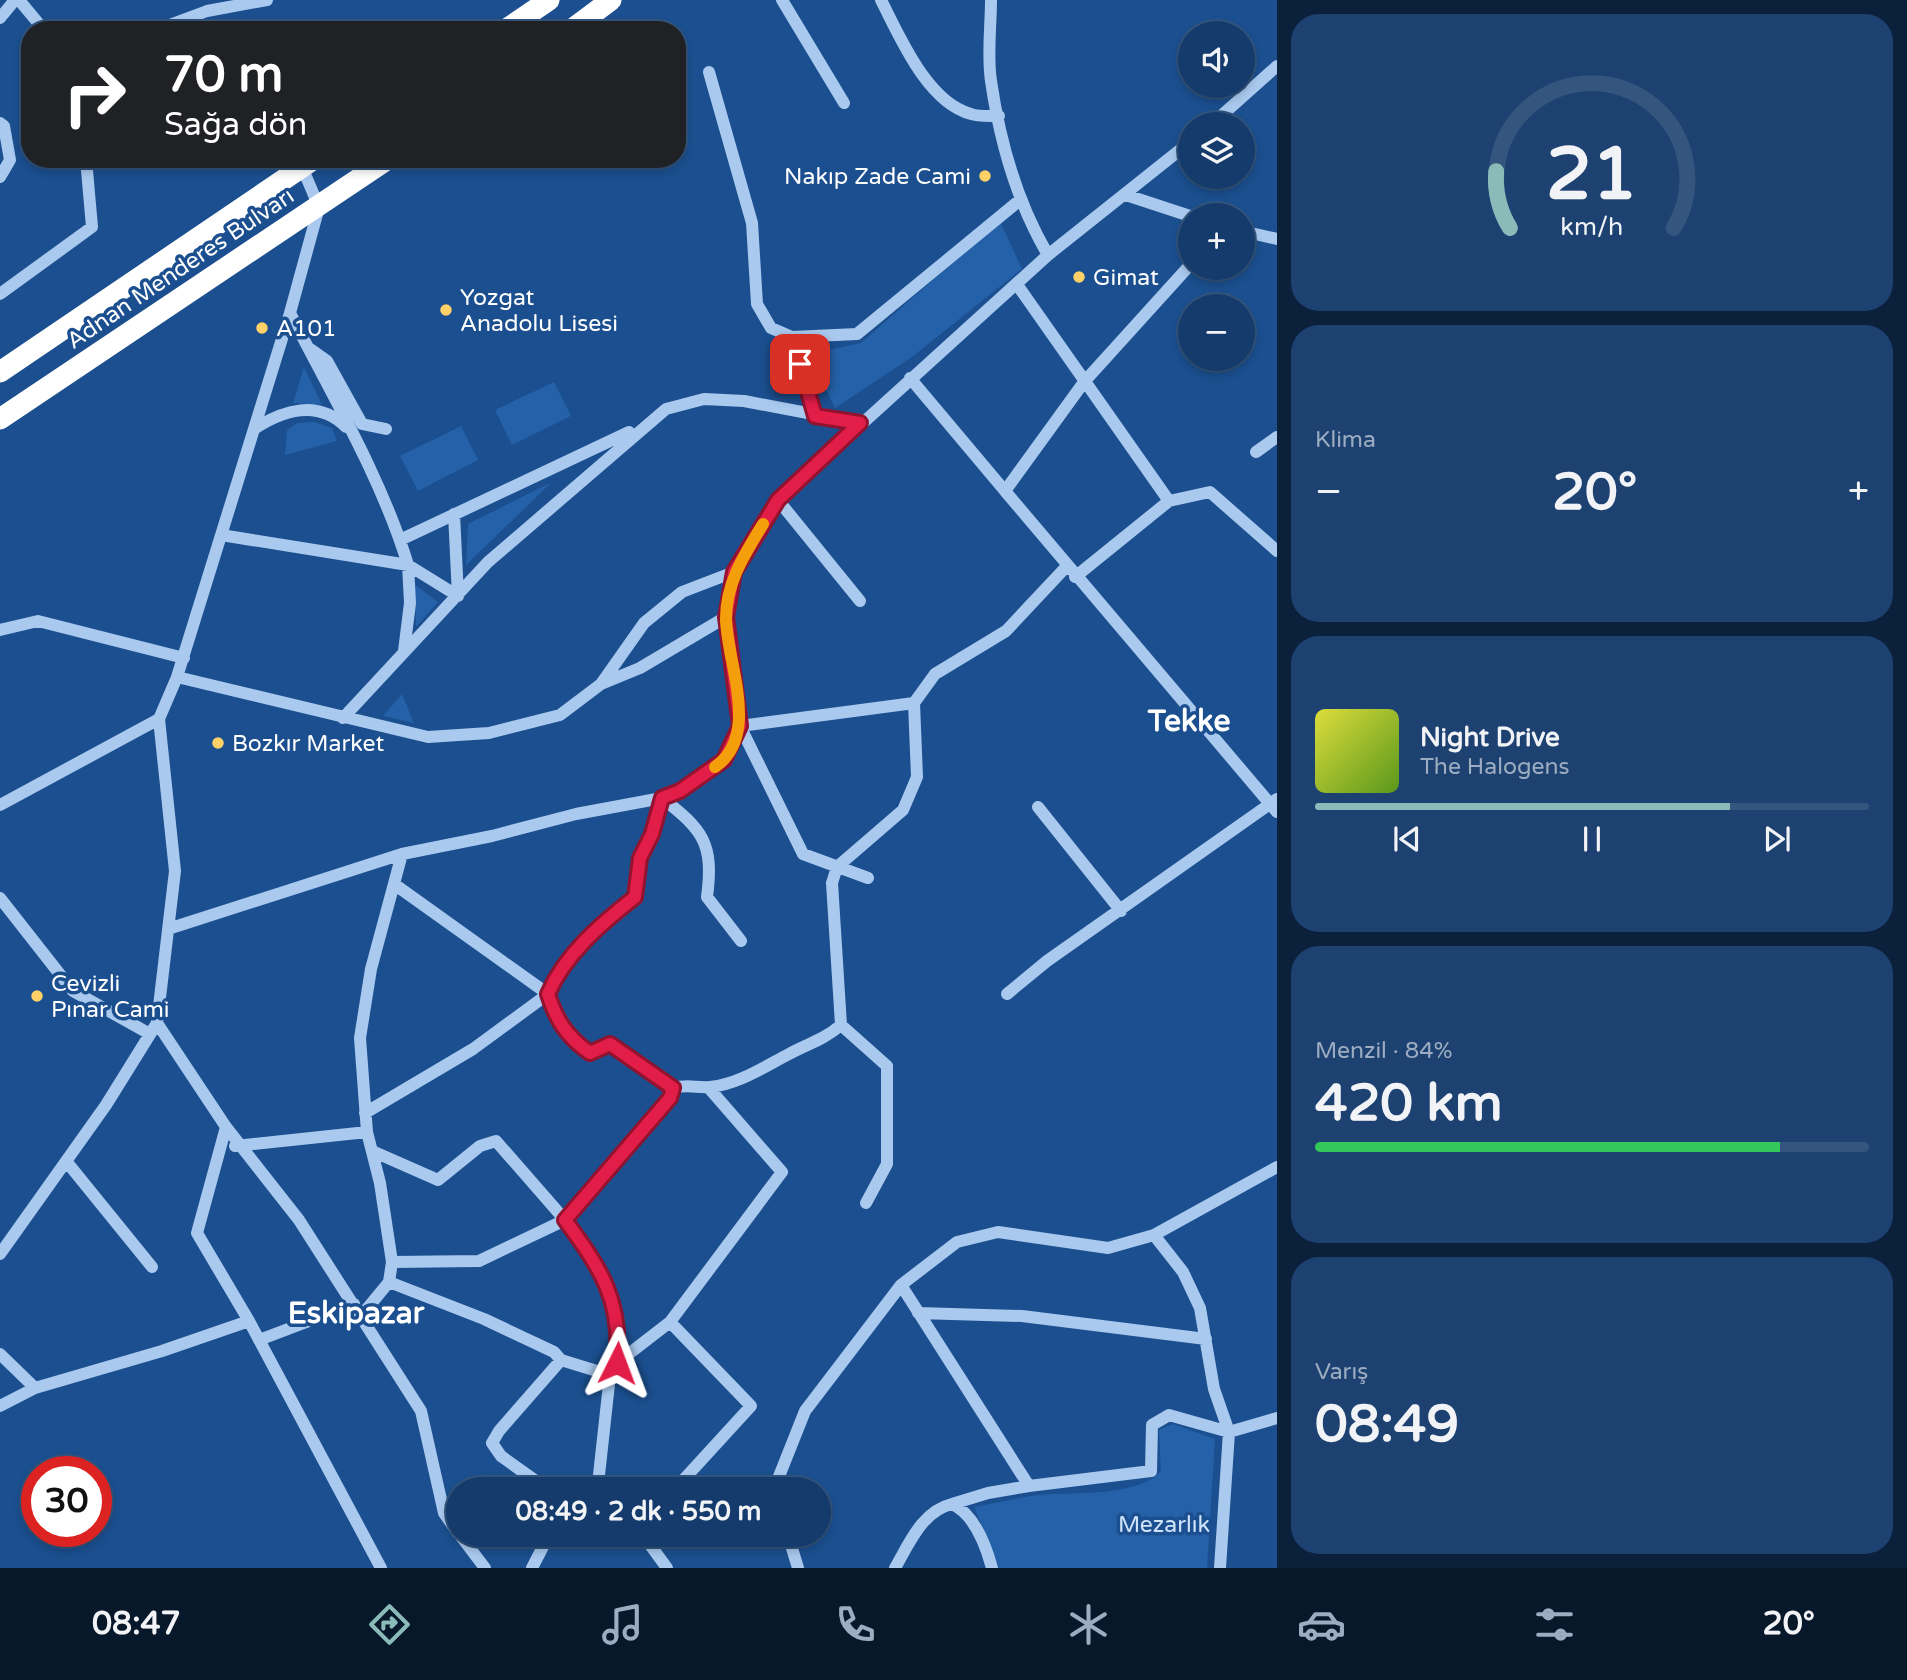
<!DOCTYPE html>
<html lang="tr">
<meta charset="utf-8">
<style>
:root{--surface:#143b6b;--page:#1d4271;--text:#f1f3f6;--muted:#9dadc1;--line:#33557e;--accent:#8bbbb9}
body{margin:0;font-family:"Varela Round",sans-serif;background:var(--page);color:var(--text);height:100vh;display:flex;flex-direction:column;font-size:26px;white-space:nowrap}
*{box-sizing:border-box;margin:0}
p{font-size:23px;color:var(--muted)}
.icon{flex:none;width:38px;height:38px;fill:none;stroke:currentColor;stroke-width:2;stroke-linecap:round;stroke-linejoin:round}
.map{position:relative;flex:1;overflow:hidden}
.side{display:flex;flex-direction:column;gap:14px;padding:14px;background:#0b203b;width:630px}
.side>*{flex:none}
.guide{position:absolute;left:21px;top:21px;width:665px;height:147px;border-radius:28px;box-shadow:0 4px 10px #0003,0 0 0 2px var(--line);background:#202124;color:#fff;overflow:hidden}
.tools{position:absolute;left:1178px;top:21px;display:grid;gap:14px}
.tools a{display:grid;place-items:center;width:77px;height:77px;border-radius:50%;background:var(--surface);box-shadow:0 4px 10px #0003,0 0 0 2px var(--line);font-size:35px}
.speed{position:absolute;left:21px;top:1456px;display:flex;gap:14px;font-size:35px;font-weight:700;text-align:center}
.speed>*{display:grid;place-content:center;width:91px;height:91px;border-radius:50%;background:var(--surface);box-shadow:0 4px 10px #0003,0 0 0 2px var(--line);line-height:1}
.speed .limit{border:10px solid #d22;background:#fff;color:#111}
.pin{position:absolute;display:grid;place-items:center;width:60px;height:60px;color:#fff;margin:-30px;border-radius:14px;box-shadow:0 4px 10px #0006}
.me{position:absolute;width:77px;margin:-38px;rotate:3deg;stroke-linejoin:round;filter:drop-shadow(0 0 5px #0008)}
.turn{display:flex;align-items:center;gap:24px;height:147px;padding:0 28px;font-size:32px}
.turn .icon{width:91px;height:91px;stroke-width:2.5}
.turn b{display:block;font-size:49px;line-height:60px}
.big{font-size:52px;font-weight:700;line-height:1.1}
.side .widget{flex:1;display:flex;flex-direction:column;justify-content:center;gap:10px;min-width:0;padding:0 24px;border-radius:28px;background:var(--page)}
.side .dial{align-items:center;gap:0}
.dial svg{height:182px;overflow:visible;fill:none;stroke:var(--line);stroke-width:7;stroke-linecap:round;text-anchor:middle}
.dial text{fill:var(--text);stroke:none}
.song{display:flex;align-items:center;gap:21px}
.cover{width:84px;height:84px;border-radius:10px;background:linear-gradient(135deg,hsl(60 70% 55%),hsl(90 70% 35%))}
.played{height:7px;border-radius:4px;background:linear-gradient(90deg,var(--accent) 75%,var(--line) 75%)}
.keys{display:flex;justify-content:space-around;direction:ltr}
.heat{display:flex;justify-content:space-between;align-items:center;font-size:38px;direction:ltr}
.charge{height:10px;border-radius:5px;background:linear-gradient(90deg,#34c759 84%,var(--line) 0)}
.trip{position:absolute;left:446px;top:1477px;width:385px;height:70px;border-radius:35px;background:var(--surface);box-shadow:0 4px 10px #0003,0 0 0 2px var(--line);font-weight:700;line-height:70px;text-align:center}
.menu{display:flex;height:112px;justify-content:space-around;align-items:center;background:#08182b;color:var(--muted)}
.menu .icon{width:49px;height:49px}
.menu .active{color:var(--accent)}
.menu b{font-size:32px;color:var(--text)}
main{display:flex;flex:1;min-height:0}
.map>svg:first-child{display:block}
.green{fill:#2461a8}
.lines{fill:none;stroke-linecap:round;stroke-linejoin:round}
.minor{stroke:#a9c9ee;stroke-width:12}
.highway{stroke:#fff;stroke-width:21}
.route-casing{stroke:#92132f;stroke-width:18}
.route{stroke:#e11d48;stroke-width:12}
.slow{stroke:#f59e0b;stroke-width:12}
.poi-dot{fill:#ffd166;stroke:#1b4f8f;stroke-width:2.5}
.labels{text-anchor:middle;stroke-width:7;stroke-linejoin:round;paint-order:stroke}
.poi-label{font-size:23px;fill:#fff;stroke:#1b4f8f;text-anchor:start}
.street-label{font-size:23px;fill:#fff;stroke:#1b4f8f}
.park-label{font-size:23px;fill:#cfe3fa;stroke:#1b4f8f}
.district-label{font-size:30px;font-weight:bold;fill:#fff;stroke:#1b4f8f}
</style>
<main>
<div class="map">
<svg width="1277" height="1568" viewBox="0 0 1277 1568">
<rect width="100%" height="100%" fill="#1b4f8f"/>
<path class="green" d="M1000 221 1022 269 912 357 835 408 809 354 861 343Z
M304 367 322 405 293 403Z
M554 382 571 416 512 445 495 410Z
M315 422 332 428 337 441 285 455 287 430 297 423Z
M461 426 478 460 418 491 400 456Z
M552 482 466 565 468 524Z
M414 584 438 602 416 627Z
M402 694 414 723 383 716Z
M1173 1424 1215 1439 1207 1568H999L974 1507C995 1503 1016 1498 1037 1495 1070 1492 1140 1497 1161 1471L1159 1430Z"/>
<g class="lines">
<path class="minor" d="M19 0 44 30
M782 0 844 103
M881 0C900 37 927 102 971 114 979 117 990 116 999 116
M991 0C991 26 987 55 991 81 1000 143 1017 202 1048 255
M0 18 15 0
M156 30 207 11 267 0
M709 72 752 223 757 304 771 328 792 337 815 416
M0 123 4 126 10 160 0 177
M1212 124 1277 66
M1126 195 1190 216
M1242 231 1277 239
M1018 286 1169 501
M0 294 92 227 86 159
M290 313C331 393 382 479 408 565L458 596 454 514
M792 337 857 334 1020 200
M310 349 327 361 362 424 386 429
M910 378 1005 491 1084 382 1190 265
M254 429C283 410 318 399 346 427
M1256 452 1277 437
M1005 491 1277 812
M778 500 860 601
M221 535 408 565 410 603 404 651
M400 540 629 432
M1075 577 1169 501 1210 492 1277 551
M0 630 38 621 184 658
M177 677 290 313 319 207 302 167
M601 684 644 623 682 592 734 572
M914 703 935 674 1006 631 1066 567
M343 718 488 562 666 409 704 399 744 401 860 423
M662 798 680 791 724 760 740 726 726 617 734 572 778 500 1048 255 1190 142
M662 798C703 830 714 843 707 897L741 941
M0 805 159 719 177 677 428 737 489 733 560 715 601 684 640 668 726 617
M1038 807 1121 911
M402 854 492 836 576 814 662 798 652 834 640 858 635 897C602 924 565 954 548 994 556 1020 567 1037 590 1053L610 1044 673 1088 670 1098 565 1220C596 1261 639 1323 610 1375L598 1484 603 1489
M0 898 73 991 150 1034
M168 929 402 854 371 969 360 1038 367 1132 380 1183 392 1262 389 1282 361 1316
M1007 994 1047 961 1277 799
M157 1023 226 1127
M673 1088C688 1084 696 1088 710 1087 739 1084 764 1067 789 1054 809 1043 822 1041 841 1025
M365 1113 473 1049 548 994 394 884
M235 1146 367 1132
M372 1151 438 1180 480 1146 496 1141 565 1220 479 1261 392 1262
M66 1161 152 1267
M866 1203 887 1164V1066L841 1025 832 883 837 867 903 810 917 777 914 703 740 726 803 854 868 878
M1154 1235 1183 1272 1200 1308 1214 1389 1229 1432 1277 1418
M0 1254 106 1105 157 1023 175 871 159 719
M389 1282 484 1319 554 1352 561 1360 610 1375
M901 1285 1029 1486 988 1493 952 1504C974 1514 986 1546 992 1568
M918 1313 1022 1316 1206 1339
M670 1322 751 1406 675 1489
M259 1340 354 1304
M0 1354 35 1388
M617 1363 670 1322 782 1172 708 1087
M0 1406 35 1388 162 1351 249 1321
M1029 1486 1151 1471 1152 1425 1169 1415 1229 1432 1220 1568
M547 1489 501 1456 492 1443 499 1431 561 1360
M774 1489 805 1411 901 1285 957 1242 998 1232 1108 1248 1154 1235 1277 1167
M460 1535 485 1568
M643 1535 667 1568
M788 1535 798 1568
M381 1568 249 1321 197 1233 226 1127 299 1220 421 1411 444 1513 458 1533
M532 1568 549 1535
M895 1568C909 1544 922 1511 952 1504"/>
<path class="highway" d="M505 30 549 0
M571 30 611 0
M0 372 314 159
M0 419 388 159"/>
</g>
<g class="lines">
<defs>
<path id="route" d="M617 1363C622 1300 601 1269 565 1220L670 1098 673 1088 610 1044 590 1053C567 1037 556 1020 548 994 565 954 602 923 635 897L640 858 652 834 662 798 680 791 724 760 740 726 726 617 734 572 778 500 860 423 815 416 800 364"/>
</defs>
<use href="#route" class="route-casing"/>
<use href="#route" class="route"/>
<path class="slow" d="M715 767C761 735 727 664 726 619 726 582 745 554 763 524"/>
</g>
<g class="poi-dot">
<circle cx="985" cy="176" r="7"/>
<circle cx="1079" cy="277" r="7"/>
<circle cx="446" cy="310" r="7"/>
<circle cx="262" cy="328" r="7"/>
<circle cx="218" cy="743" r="7"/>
<circle cx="37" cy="996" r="7"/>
</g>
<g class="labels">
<g class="poi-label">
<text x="971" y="184" text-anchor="end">Nakıp Zade Cami</text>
<text x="1093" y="285">Gimat</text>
<text x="460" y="305">Yozgat<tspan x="460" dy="26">Anadolu Lisesi</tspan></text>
<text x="276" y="336">A101</text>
<text x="232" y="751">Bozkır Market</text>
<text x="51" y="991">Cevizli<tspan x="51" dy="26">Pınar Cami</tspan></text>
</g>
<g class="street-label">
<text transform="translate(180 268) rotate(-34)" y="8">Adnan Menderes Bulvarı</text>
</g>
<g class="park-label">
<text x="1164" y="1532">Mezarlık</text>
</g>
<g class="district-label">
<text x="1189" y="731">Tekke</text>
<text x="356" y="1323">Eskipazar</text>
</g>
</g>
</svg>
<div class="tools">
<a><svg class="icon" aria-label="sound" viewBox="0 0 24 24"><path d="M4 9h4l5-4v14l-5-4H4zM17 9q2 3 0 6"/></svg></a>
<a><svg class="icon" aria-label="layers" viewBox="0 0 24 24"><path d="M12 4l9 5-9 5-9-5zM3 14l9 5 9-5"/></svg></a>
<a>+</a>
<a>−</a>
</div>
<div class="speed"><div class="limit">30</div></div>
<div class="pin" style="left:800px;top:364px;background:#d93025"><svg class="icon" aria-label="arrive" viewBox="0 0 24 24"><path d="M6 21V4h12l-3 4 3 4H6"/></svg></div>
<svg class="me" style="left:617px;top:1363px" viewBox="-20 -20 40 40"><path d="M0-17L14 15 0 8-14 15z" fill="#e11d48" stroke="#fff" stroke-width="4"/></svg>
<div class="trip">08:49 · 2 dk · 550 m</div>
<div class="guide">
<div class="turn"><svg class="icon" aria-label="right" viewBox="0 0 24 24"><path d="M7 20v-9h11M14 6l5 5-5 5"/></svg><div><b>70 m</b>Sağa dön</div></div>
</div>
</div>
<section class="side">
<div class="widget dial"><svg viewBox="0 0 100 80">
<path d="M14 69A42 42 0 1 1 86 69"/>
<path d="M14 69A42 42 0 0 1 8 44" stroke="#8bbbb9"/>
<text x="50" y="56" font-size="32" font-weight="700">21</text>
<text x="50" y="72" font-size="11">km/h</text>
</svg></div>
<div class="widget"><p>Klima</p>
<div class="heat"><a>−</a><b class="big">20°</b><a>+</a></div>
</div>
<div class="widget">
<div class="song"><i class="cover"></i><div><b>Night Drive</b><p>The Halogens</p></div></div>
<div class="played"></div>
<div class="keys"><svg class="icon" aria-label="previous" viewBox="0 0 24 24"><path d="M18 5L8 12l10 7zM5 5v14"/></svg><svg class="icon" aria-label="pause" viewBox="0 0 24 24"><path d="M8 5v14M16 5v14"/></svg><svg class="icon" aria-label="next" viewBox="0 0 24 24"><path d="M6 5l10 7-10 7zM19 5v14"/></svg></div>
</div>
<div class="widget"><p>Menzil · 84%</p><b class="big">420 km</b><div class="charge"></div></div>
<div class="widget"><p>Varış</p><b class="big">08:49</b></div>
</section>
</main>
<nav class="menu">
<b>08:47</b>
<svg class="icon active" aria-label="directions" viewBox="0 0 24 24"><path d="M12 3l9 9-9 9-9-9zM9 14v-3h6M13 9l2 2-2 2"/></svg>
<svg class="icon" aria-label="music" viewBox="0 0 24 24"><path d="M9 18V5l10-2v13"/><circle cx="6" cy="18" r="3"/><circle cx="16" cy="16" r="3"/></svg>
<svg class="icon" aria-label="phone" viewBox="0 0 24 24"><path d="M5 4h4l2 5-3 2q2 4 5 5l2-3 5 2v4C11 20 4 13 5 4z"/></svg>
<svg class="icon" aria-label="climate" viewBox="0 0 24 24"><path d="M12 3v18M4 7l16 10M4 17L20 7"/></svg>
<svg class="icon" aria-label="car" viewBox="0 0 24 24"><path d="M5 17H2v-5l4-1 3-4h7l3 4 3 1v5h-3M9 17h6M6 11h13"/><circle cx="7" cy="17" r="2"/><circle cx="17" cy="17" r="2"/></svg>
<svg class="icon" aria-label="filters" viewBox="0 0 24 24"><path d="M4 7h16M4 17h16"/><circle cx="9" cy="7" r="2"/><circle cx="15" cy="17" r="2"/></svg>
<b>20°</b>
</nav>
